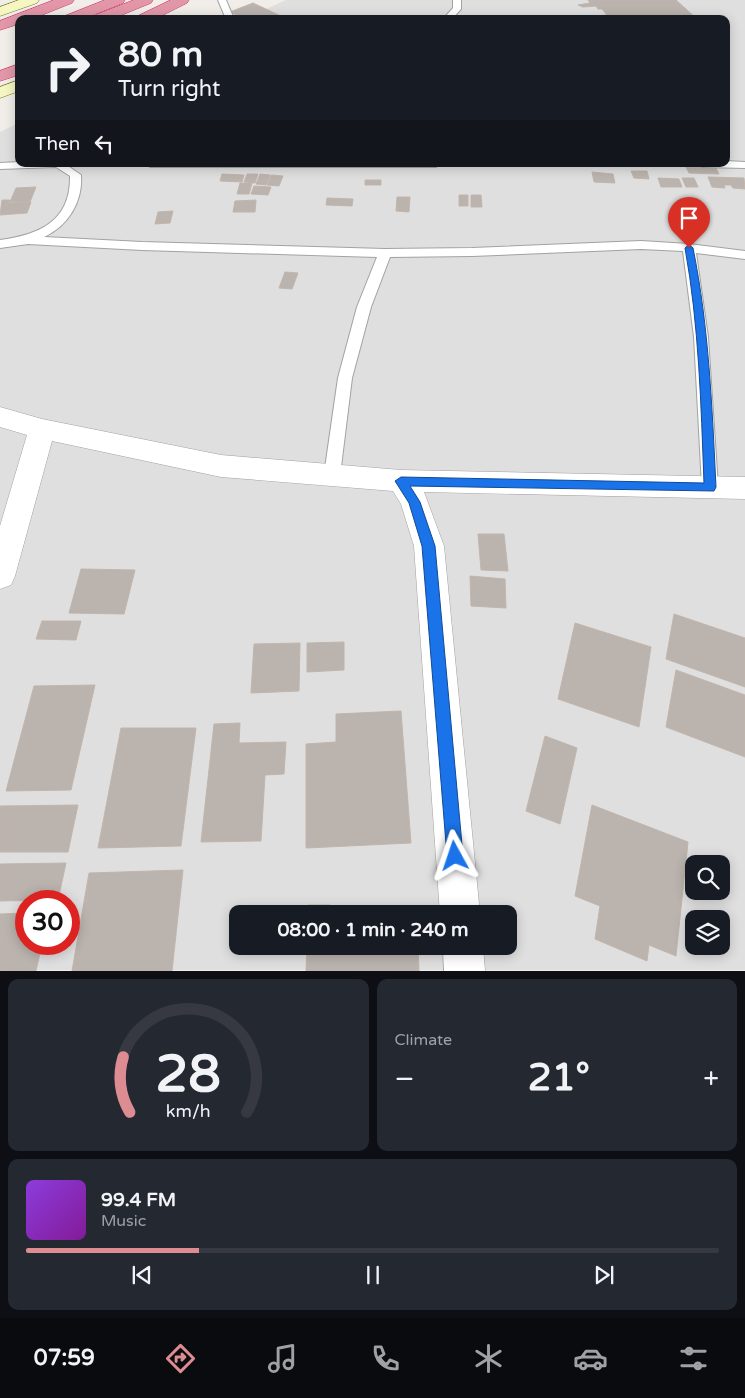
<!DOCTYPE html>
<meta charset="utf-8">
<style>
:root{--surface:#171b24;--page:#242831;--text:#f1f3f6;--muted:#9ea1a6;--line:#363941;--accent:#dd8c92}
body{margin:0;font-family:"Varela Round",sans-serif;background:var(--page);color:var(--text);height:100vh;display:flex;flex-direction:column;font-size:19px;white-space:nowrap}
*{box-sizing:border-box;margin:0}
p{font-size:16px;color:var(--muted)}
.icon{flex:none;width:28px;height:28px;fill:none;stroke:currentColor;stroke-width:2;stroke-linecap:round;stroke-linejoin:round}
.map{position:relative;height:971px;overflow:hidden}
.details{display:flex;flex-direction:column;gap:8px;padding:8px;background:#0d0f14;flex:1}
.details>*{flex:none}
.guide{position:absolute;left:15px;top:15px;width:715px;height:152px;border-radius:10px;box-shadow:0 2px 12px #0003;background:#171b24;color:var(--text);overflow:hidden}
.controls{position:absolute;left:685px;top:855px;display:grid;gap:10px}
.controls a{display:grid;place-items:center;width:45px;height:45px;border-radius:10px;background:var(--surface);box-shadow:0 2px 12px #0003;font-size:25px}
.speed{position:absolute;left:15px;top:890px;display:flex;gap:10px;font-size:25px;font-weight:700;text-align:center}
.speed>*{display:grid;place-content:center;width:65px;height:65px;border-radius:50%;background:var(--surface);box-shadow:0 2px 12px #0003;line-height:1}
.speed .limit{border:8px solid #d22;background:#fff;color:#111}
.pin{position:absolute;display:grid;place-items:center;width:42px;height:42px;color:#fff;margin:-51px -21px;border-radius:50% 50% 50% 0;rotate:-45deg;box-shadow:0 0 5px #0007}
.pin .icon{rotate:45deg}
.me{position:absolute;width:55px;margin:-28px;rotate:355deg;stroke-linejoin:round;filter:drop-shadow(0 0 4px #0008)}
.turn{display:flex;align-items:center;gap:18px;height:105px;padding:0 20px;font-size:22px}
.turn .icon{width:65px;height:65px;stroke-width:2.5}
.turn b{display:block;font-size:35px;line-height:42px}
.then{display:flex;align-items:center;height:48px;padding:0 20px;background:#0003;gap:10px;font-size:19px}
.big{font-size:38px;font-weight:700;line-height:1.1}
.details .card{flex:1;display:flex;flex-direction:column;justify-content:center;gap:8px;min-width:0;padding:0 18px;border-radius:10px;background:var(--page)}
.details .dial{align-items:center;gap:0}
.dial svg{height:130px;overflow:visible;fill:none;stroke:var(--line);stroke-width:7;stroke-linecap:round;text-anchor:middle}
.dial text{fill:var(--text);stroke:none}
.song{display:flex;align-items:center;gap:15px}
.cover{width:60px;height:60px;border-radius:8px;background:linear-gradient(135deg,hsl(270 70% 55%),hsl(290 70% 35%))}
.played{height:5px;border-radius:2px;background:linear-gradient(90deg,var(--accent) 25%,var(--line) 25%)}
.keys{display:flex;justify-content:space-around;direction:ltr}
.heat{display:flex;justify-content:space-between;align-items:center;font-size:28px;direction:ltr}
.details .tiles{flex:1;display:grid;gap:8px;grid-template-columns:1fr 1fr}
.card:last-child{grid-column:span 2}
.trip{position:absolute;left:229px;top:905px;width:288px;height:50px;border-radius:10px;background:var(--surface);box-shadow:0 2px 12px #0003;font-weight:700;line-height:50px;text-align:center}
.tabs{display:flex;height:80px;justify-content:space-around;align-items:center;background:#090b0e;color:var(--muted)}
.tabs .icon{width:35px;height:35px}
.tabs .on{color:var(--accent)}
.tabs b{font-size:22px;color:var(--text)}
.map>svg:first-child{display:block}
.residential{fill:#dfdfdf;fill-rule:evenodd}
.building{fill:#bab3ae;stroke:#c2b5ac}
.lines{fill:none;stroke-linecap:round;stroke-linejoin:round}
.lane-casing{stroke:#a2a2a2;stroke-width:2}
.street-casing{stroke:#a2a2a2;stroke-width:1}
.secondary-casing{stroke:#6d740d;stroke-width:1}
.highway-casing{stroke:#cf3671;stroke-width:1}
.lane{fill:#fff;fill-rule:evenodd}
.street{fill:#fff;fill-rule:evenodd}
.secondary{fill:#f5f6c2;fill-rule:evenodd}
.highway{fill:#e297a8;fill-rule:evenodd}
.route{fill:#1a73e8;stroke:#114b97}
</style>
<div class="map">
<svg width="745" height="971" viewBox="0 0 745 971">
<rect width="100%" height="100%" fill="#f1eee9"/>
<path class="residential" d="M286 0H745V970H0V132L19 123V164H726V19H245ZM694 864H721V891H694ZM26 901H69V944H26ZM238 914H508V946H238ZM694 919H721V946H694Z"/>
<path class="building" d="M588 0H676L697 19H566L607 15 602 9H598L596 6 583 7 578 5 590 3Z
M253 3 283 17 279 19H244L230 12Z
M686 167 716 168 719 174 689 173Z
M631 171H647L649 179 634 178Z
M592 172 613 174 615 183 594 182Z
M222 174 244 175 242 182 220 181Z
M247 174H258L255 183 244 182Z
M260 174 270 175 266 185 256 184Z
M271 175 283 176 279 186 267 185Z
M708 177 744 178 745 189 733 188 731 185H724L725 188 712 187Z
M658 178 679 179 682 187H661Z
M682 178H694L698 187H686Z
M365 180H381V185H365Z
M240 183H252L249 194H237Z
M254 186 271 187 268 195 251 194Z
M36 187 30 202H10L16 188Z
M459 195H468V206H459Z
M471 195H481L482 207H471Z
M397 197H410L409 212 396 211Z
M327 198 353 199 352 206 326 205Z
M2 200H10L9 203 31 202 27 213 0 215Z
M256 200 255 212H233L235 201Z
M173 211 170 223 155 224 158 212Z
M285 272 298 273 292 289 279 288Z
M478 534H504L508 571 481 570Z
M81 569 135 570 124 614 69 613Z
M470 576 505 579 506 608 471 606Z
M674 614 745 638V687L666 659Z
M42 621H81L76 640 36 639Z
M575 623 651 647 639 727 558 699Z
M344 642V670L307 672V643Z
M300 643 299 691 251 693 254 644Z
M676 670 745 695V757L666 727Z
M95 685 71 790 6 791 34 686Z
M401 711 411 843 306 848V744L336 742V714Z
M240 723 239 743 286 742 284 774 265 775 261 841 201 842 214 724Z
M121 728H196L181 846 98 848Z
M545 736 577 748 560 824 526 811Z
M78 805 68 852H0V806Z
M592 805 688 842 676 956 649 945 647 961 595 939 600 906 575 896Z
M66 863 58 900 0 901V864Z
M183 870 172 971H72L89 873Z
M308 905H330L329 914H308Z
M332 907 417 908 418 914H332Z
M26 913V944H42L36 971H0V914Z
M324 946H418L419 971H306L307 947Z"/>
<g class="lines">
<defs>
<path id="lane" d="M218 0H226L234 19H226Z
M453 0H461V9L452 19H443L453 8Z
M726 161 745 162V168L702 167 697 164H726Z
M19 162V164H65L81 175C83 202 68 226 44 237L142 242 385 249 472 248 641 241 689 244 745 251V259L696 253 708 337 718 487 716 492 710 494 704 492 702 487 694 337 683 251 641 249 472 256 390 257 371 307 352 378 340 475 338 480 332 481 326 480 324 475 338 378 357 307 377 257 142 250 28 244 0 248V240C38 235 71 222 70 176L56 167 0 169V163Z
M145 164H441L436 167H150Z"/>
<path id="street" d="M0 407 42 419 221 455 401 470 745 477V499L424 492 444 546 480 914H440L414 546 401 504 393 491 221 477 52 441 15 576 11 585 0 589V526L27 435 0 427Z
M443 946H483L485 971H444Z"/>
<path id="secondary" d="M19 0H39L37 3 0 16V7Z
M19 80V91L0 98V87Z"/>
<path id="highway" d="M54 0H74L72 3 32 19H19V24L0 30V21Z
M105 0H125L123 3 83 19H63L65 16Z
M134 0H153L151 3 112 19 94 18 96 15Z
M171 0H189L187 3 155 19H136L138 16Z
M19 64V75L0 81V71Z"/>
</defs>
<use href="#lane" class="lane-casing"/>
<use href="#street" class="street-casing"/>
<use href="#secondary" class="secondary-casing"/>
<use href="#highway" class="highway-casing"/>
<use href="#lane" class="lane"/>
<use href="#street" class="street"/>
<use href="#secondary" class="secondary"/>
<use href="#highway" class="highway"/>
</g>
<path class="route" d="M689 245 693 248C709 327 712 407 716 487L714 491 410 486 420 502 435 546 463 856 460 861 455 863 449 861 447 856 422 546 409 503 395 481 401 477 704 483C701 404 699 325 685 248Z"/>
</svg>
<div class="controls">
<a><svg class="icon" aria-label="search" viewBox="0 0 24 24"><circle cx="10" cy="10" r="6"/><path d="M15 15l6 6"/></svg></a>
<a><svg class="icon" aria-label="layers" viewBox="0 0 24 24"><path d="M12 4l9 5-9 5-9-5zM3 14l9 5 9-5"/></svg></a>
</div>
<div class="speed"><div class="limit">30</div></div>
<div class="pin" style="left:689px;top:248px;background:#d93025"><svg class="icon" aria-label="arrive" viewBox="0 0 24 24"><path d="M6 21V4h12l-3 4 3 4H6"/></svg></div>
<svg class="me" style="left:455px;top:856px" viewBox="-20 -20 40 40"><path d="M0-17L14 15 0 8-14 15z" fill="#1a73e8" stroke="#fff" stroke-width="4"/></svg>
<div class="trip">08:00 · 1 min · 240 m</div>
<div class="guide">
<div class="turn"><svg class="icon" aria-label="right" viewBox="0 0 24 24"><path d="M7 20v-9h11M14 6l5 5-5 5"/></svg><div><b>80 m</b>Turn right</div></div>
<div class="then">Then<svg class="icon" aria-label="left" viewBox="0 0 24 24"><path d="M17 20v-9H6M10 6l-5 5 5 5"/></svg></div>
</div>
</div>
<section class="details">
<div class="tiles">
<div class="card dial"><svg viewBox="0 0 100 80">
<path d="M14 69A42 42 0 1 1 86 69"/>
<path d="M14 69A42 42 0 0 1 10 35" stroke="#dd8c92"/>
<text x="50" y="56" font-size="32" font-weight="700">28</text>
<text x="50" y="72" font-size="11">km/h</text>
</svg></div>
<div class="card"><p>Climate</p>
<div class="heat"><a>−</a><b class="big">21°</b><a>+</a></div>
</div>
<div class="card">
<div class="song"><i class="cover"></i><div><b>99.4 FM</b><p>Music</p></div></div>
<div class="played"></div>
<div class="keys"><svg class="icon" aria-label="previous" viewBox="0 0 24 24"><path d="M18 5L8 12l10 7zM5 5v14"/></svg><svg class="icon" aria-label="pause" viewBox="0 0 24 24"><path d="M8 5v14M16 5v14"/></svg><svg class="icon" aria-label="next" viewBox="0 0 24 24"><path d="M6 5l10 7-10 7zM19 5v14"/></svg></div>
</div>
</div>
</section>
<nav class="tabs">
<b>07:59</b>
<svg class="icon on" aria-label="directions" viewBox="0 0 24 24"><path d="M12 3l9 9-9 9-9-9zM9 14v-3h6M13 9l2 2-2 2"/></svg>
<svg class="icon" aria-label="music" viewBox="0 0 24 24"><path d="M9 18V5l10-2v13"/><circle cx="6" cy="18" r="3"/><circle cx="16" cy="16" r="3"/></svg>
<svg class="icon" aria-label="phone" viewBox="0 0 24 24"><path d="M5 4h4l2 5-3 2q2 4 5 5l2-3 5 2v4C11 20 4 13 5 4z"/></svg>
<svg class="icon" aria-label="climate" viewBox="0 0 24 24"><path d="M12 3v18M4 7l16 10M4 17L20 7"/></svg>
<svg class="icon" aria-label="car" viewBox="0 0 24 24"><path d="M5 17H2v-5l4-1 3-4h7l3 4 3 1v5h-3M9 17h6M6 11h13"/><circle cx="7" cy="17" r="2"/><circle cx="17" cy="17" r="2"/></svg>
<svg class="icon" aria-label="filters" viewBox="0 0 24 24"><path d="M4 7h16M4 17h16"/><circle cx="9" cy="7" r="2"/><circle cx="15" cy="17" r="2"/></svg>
</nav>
